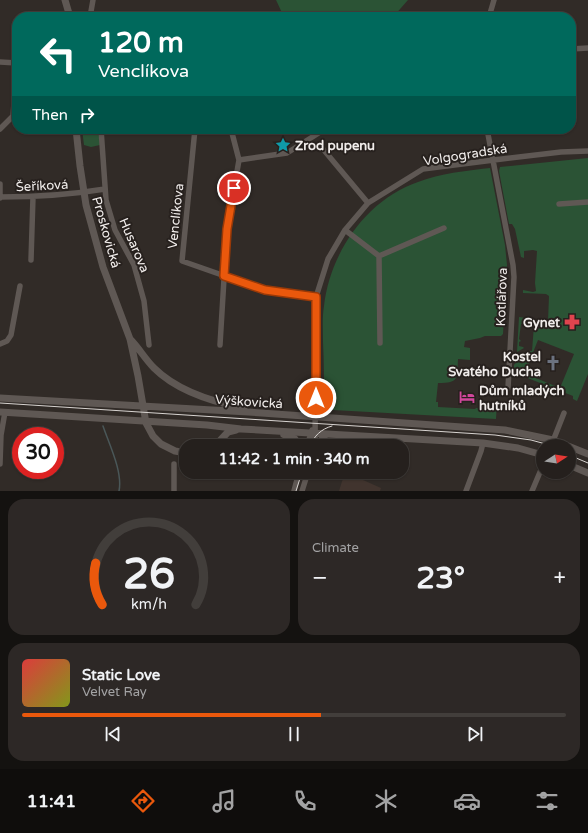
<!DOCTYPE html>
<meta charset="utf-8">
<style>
:root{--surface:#25201d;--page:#2d2826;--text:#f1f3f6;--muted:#a3a3a4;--line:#423e3b;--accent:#ea580c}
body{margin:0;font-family:"Varela Round",sans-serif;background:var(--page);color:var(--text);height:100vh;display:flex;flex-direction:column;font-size:15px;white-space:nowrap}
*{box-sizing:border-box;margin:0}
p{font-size:13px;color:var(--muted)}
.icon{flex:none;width:22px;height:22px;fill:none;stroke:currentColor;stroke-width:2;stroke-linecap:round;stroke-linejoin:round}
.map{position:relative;height:491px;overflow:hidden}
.side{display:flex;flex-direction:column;gap:8px;padding:8px;background:#141210;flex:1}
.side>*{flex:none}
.top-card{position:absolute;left:12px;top:12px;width:564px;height:122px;border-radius:16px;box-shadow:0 1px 3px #0004,0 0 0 1px var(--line);background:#00695c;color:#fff;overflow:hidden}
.needle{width:26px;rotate:78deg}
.tools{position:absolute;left:536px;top:439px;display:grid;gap:8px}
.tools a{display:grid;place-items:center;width:40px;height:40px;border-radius:50%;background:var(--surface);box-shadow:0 1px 3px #0004,0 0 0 1px var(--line);font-size:20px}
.speed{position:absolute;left:12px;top:427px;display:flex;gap:8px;font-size:20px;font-weight:700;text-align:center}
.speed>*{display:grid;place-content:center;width:52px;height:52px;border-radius:50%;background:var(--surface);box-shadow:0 1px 3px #0004,0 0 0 1px var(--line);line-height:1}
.speed .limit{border:6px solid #d22;background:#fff;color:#111}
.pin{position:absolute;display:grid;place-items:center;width:34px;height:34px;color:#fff;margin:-17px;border:2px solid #fff;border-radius:50%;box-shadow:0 1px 4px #0007}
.me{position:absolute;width:44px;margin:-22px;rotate:0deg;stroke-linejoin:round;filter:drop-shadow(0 0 3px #0008)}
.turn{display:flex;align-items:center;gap:14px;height:84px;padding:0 20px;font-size:18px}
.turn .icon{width:52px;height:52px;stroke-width:2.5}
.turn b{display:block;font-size:28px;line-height:34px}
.then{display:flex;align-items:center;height:38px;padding:0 20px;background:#0003;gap:8px;font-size:15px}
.big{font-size:30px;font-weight:800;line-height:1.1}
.side .card{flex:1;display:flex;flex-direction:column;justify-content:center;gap:6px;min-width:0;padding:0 14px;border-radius:16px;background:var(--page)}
.side .dial{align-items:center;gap:0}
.dial svg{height:104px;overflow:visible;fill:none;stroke:var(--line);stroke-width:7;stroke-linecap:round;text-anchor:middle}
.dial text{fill:var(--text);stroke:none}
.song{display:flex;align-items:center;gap:12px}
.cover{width:48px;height:48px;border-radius:6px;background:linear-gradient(135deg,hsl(0 70% 55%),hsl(70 70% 35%))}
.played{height:4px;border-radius:2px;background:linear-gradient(90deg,var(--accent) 55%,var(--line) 55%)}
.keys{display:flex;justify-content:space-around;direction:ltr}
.heat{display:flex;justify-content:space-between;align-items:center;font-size:22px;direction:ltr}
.side .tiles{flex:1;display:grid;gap:8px;grid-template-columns:1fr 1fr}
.card:last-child{grid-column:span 2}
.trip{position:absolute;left:179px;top:439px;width:230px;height:40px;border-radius:16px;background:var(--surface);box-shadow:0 1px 3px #0004,0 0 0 1px var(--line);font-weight:800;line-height:40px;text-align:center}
.tab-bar{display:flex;height:64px;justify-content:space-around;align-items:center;background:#0f0d0c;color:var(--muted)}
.tab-bar .icon{width:28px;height:28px}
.tab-bar .active{color:var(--accent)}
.tab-bar b{font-size:18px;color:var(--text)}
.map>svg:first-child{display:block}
.built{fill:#41342e}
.green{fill:#2b5335}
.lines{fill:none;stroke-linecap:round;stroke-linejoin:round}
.stream{stroke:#4a5758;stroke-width:1.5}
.minor{stroke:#5f5854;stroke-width:5.5}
.tertiary{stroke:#5f5854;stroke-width:7}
.tram{stroke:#d8d4d1;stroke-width:1}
.route-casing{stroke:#983908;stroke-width:10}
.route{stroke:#ea580c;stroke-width:7}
.labels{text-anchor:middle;stroke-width:4;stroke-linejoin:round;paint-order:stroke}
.poi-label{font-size:13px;font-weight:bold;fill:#f1edeb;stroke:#27211e;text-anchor:start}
.street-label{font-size:13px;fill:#f1edeb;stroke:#27211e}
</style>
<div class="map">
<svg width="588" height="491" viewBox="0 0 588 491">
<rect width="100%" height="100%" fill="#312b27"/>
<path class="built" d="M345 472 381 488 380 491H339Z"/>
<path class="green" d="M276 0H408L393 17H284Z
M82 129H98L100 145 91 147 84 145Z
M588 158V374L577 401 573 399V396L520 375 514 369V365L516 362 517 358 528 360 530 361 526 371 532 374 531 376 560 388 574 354 538 340 532 355 530 354 529 355H523L528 351H532L534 325 521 324 519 339 521 341 519 342V346L523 347 524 348 517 352 519 317 548 321 549 296 546 294 523 293V290L533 292 536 291 535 283 537 251 533 250 524 251V258L521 257 515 229 512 224H509L499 171 500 167Z
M490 168 505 245 507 265 503 334 501 336H485L480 338 465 341 464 347 470 348V360L458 359C457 378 460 383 438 383L436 402H438V407L475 409 476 408 494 409V402H497L496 419 333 410 324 400C324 381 324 362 323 342 323 330 322 318 324 306 330 253 366 200 418 182 441 173 465 171 490 168Z"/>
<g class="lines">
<path class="stream" d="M103 426C109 444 123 472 119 491"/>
<path class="minor" d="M90 17 93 0
M489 17 494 0
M571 49 588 48
M0 62 17 63 13 116 0 129
M101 129 106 200 115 230 134 265 144 301 149 345
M195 129 182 261 265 290 316 297
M487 129 513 265 514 277 508 388
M323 149 368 203
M239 160 287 153 325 129
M0 184V198
M0 197C37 197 69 195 105 189
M559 204 588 202
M345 230 379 256
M379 256 380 343
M379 256 444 228
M31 260 33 197
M0 344 7 341 11 335 20 286
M220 345 227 229 239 160 231 129
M0 435H1L5 412
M283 435 295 438 301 446
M307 446 312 430
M315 446 316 297 328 259 345 230 368 203 423 169 494 160 561 152 588 151
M316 446 322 438 328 434
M551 446 564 413
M0 464 1 435
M174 491V464
M294 491 299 472
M302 491 308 472
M466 491 481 451 483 443
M532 491 543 465"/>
<path class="tertiary" d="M65 0 70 17
M76 129 80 166 86 205 103 267 130 339 138 376 146 423 153 436 161 444 175 451 186 453
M130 339C139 348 145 359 154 368 177 391 213 402 244 408
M0 398 248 412 505 430 553 440 588 454
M0 412 207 425 241 429 483 443 518 448 543 455
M215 446 228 432 236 430
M569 465 588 473"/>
<path class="tram" d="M0 403 495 435 531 440 553 446
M310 446C314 436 321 429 332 426
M569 455 588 463
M296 491 302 472"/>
</g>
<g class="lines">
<defs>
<path id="route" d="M234 188 227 229 224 276 265 290 316 297V398"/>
</defs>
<use href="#route" class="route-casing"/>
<use href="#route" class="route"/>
</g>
<defs>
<symbol id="sight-bare" viewBox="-9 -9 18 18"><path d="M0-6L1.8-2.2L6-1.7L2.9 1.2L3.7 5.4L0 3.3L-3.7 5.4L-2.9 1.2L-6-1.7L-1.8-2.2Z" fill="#0f9aa8" stroke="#27211e" stroke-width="2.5" paint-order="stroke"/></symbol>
<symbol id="pharmacy-bare" viewBox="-9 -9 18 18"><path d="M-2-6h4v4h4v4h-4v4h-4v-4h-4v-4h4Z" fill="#e0444e" stroke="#27211e" stroke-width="2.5" paint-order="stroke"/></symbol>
<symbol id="church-bare" viewBox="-9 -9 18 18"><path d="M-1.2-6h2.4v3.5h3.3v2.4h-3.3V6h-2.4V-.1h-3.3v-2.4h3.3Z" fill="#6b7280" stroke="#27211e" stroke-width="2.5" paint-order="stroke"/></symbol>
<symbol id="hotel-bare" viewBox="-9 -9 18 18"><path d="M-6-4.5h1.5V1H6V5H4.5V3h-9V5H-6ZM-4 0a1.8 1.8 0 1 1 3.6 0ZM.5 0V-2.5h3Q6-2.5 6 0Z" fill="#d1479c" stroke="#27211e" stroke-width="2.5" paint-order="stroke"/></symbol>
</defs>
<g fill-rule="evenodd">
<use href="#sight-bare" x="272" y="134" width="22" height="22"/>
<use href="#pharmacy-bare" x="561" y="311" width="22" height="22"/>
<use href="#church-bare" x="542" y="352" width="22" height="22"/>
<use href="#hotel-bare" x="456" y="386" width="22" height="22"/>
</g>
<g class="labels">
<g class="poi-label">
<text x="295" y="150">Zrod pupenu</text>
<text x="560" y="327" text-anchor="end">Gynet</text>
<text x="541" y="361" text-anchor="end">Kostel<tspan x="541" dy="15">Svatého Ducha</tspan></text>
<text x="479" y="395">Dům mladých<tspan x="479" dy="15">hutníků</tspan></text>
</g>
<g class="street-label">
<text transform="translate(465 154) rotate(-9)" y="5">Volgogradská</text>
<text transform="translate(42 185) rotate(-3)" y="5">Šeříková</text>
<text transform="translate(175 216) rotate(-84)" y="5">Venclíkova</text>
<text transform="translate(107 232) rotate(74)" y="5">Proskovická</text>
<text transform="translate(135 245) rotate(67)" y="5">Husarova</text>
<text transform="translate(501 297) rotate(-88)" y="5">Kotlářova</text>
<text transform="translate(249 401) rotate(4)" y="5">Výškovická</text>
</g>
</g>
</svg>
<div class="tools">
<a><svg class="needle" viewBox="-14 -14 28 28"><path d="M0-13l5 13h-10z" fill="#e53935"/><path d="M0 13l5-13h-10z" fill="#a3a3a4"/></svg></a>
</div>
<div class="speed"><div class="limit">30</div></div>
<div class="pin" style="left:234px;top:188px;background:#d93025"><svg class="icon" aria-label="arrive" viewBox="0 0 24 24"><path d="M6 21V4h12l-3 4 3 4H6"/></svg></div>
<svg class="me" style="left:316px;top:398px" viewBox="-20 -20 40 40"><circle r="17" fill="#ea580c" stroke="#fff" stroke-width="3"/><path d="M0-11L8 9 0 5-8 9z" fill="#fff"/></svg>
<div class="trip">11:42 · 1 min · 340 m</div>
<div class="top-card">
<div class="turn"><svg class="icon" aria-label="left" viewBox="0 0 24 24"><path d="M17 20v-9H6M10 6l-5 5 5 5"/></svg><div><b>120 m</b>Venclíkova</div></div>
<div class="then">Then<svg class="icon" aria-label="right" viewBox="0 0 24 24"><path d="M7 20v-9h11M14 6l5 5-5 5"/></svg></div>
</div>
</div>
<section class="side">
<div class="tiles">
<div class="card dial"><svg viewBox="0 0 100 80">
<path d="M14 69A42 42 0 1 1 86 69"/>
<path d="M14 69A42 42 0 0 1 9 37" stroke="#ea580c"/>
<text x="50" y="56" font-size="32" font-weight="700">26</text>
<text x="50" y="72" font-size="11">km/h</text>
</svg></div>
<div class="card"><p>Climate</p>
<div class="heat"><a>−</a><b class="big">23°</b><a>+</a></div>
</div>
<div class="card">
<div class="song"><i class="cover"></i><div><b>Static Love</b><p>Velvet Ray</p></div></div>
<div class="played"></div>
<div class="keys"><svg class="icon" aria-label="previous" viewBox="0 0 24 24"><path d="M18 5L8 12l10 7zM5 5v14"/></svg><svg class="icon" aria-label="pause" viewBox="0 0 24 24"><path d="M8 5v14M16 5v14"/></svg><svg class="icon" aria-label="next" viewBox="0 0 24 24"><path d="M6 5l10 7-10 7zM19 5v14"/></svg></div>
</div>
</div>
</section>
<nav class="tab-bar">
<b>11:41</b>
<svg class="icon active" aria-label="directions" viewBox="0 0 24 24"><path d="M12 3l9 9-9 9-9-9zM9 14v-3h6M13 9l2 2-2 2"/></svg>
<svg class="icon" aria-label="music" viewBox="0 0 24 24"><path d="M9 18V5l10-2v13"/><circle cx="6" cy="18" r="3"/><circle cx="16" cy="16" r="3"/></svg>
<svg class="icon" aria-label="phone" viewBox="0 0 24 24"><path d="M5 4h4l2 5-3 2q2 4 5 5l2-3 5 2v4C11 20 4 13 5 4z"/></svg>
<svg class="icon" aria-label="climate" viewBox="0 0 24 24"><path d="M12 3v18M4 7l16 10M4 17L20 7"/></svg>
<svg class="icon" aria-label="car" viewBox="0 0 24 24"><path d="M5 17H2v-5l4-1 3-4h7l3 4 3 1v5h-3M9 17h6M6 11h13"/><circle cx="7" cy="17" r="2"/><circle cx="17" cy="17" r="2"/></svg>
<svg class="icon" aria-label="filters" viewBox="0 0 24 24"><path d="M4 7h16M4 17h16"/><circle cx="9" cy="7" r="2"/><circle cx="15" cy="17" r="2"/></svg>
</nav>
